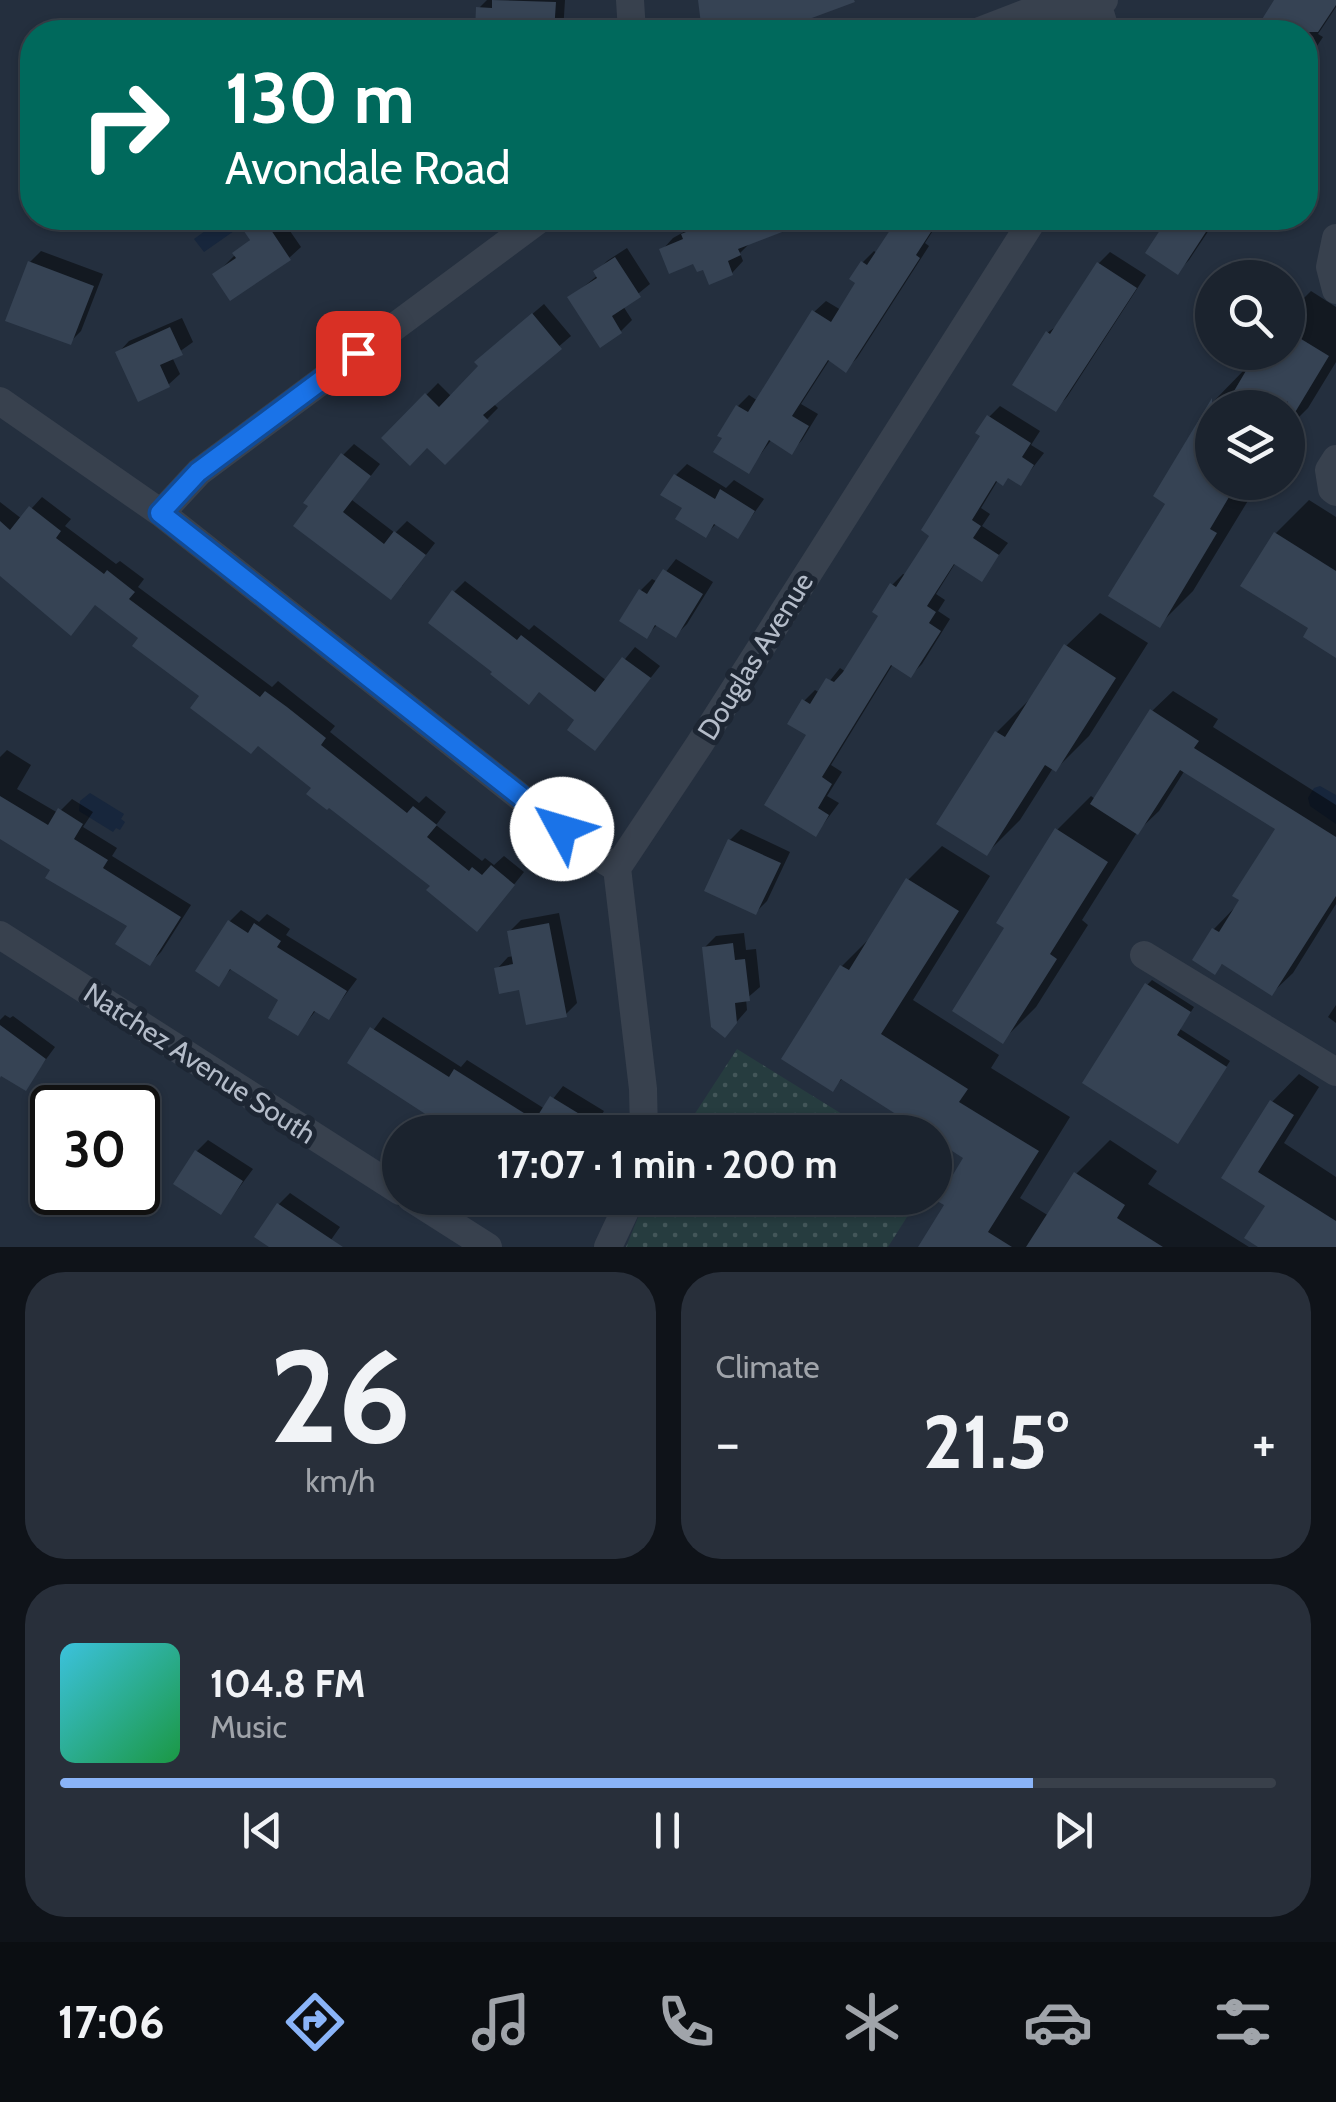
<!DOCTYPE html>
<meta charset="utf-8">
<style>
:root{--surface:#1b232e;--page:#282f3a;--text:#f1f3f6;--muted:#a0a4aa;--line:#39404a;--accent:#8ab4f8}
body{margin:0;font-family:Cabin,sans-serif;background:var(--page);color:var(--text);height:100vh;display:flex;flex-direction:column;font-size:38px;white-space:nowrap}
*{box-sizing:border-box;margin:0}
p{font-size:32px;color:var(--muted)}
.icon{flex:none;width:55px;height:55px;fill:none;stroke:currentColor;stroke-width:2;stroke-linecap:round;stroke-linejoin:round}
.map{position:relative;height:1247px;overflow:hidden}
.side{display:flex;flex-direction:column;gap:25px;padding:25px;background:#0f1319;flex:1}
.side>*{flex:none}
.guide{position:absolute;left:20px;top:20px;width:1298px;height:210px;border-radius:40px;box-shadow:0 2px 8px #0004,0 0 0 2px var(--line);background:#00695c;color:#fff;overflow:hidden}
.controls{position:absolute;left:1195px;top:260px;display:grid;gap:20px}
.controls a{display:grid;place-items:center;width:110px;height:110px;border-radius:50%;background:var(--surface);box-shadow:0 2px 8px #0004,0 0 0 2px var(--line);font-size:50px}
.speed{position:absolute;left:30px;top:1085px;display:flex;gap:20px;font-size:50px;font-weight:700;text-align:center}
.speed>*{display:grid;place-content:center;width:130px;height:130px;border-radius:50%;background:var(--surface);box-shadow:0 2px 8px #0004,0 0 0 2px var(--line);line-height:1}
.speed .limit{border:5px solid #111;border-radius:15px;background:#fff;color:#111}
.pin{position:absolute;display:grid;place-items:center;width:85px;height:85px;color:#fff;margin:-42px;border-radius:20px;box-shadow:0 5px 15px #0006}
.me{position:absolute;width:110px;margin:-55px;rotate:309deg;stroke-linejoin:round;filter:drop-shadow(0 0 8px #0008)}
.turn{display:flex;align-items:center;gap:35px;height:210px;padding:0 40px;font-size:45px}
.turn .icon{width:130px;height:130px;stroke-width:2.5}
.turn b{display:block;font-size:70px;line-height:85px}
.big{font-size:75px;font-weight:800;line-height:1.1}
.side .tile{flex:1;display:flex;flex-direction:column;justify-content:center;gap:15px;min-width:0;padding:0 35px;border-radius:40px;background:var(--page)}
.side .dial{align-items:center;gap:0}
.dial b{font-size:130px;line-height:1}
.song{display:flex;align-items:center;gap:30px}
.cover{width:120px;height:120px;border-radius:15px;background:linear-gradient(135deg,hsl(190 70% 55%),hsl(140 70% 35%))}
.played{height:10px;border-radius:5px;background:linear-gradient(90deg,var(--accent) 80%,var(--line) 80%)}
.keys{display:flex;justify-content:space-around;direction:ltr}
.heat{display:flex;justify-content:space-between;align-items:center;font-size:55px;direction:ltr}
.side .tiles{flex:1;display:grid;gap:25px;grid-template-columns:1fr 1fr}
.tile:last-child{grid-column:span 2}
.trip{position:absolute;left:382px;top:1115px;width:570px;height:100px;border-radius:50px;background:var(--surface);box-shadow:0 2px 8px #0004,0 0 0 2px var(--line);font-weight:800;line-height:100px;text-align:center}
.tabs{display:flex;height:160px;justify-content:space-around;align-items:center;background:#0b0e12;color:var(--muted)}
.tabs .icon{width:70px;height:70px}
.tabs .active{color:var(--accent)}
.tabs b{font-size:45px;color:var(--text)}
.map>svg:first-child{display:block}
.grass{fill:url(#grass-dots)}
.water{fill:#17263c}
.shadow{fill:#0007}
.building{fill:#364354}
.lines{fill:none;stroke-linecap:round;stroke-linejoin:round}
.minor{stroke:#38414e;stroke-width:28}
.route-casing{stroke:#114b97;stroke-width:25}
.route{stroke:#1a73e8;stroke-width:18}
.labels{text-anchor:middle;stroke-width:10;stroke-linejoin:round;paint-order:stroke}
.street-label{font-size:28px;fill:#b4bcc9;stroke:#1d2633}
</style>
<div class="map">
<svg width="1336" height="1247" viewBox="0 0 1336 1247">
<defs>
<pattern id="grass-dots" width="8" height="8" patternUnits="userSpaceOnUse" patternTransform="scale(2.5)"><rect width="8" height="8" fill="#263c3f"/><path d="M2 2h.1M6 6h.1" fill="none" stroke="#435659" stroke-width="1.8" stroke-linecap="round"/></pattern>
</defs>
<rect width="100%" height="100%" fill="#242f3e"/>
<path class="grass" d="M737 1049 871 1132H683Z
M646 1198H919L888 1247H626Z"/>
<path class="water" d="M223 218 234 231 204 252 194 239Z
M1320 786 1336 795V824L1310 806 1308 798 1314 788Z
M90 793 124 814 121 819 125 822 120 830 116 828 113 832 79 811 80 801Z"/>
<path class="shadow" d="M487 0H565L563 32H477L479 8Z
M1292 0H1336V7L1318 34 1323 37 1305 64V32H1245L1255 23 1260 26Z
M243 218H281L301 247 289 258 215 275 252 238 240 220Z
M319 218H339L326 227Z
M709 218H813L751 242 740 253 743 261 732 273 704 266 662 250 673 238Z
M906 218H941L925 243 929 246 857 358 846 369 830 359 801 404 818 414 802 440 791 452 772 439 748 471 721 435 738 406 749 395 758 401 814 312 826 301 841 310 859 282 863 262 874 251 878 254Z
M1145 218H1217L1189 260 1178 271 1163 229Z
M627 248 650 284 623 306 632 320 621 331 570 298 598 275 596 272 607 261Z
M41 251 103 274 81 331 70 342 30 262Z
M1110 252 1146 275 1067 397 1056 409 1047 333 1061 323 1099 263Z
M1311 291 1336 307V362L1308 408 1288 428V408H1212V482H1249L1242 495 1249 499 1193 591 1159 625 1168 503 1156 496 1214 401 1247 367 1250 369 1288 352V314Z
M544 304 571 336 493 403 498 408 445 462 427 444 384 438 438 383 452 397 481 366 489 351Z
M182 318 193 342 172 357 180 374 168 385 118 353 129 341Z
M1000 406 1040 431 1031 445 1044 453 1021 483 1010 476 998 480 981 508 990 514 982 526 1008 543 981 578 956 562 936 594 945 600 938 611 950 619 922 664 911 675 893 664 831 765 842 772 827 796 839 803 816 834 810 735 804 701 815 690 820 693 840 668 846 672 881 615 892 585 903 574 906 575 932 535 983 435 989 417Z
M354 444 380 464 352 500 395 533 407 521 435 543 402 586 296 526 343 455Z
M687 464 726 488 734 480 764 499 738 536 717 523 705 535 676 475Z
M42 497 71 519 65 526 116 564 120 561 144 579 138 587 272 687 278 681 298 697 335 726 330 732 419 803 426 796 446 812 436 825 482 861 485 858 494 865 504 856 524 872 488 917 433 885 330 805 315 788 202 696 142 638 96 603 71 633 0 573V502L22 519Z
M1309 500 1336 517V655L1312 627 1275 534Z
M676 559 713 582 687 624 676 635 658 624 647 635 641 590 652 579 658 582Z
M465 581 529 630 534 625 607 681 635 647 660 666 595 748 578 720 454 592Z
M1100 613 1148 643 1089 736 1056 769 1053 768 1020 820 987 853 997 732 1030 699 1066 646Z
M1173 691 1218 719 1213 727 1336 805V904L1293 973 1272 993 1224 962 1215 972 1195 960 1214 929 1243 899 1278 828 1185 770 1159 811 1138 831 1082 920 1088 925 1036 1007 1003 1040 1007 927 1057 830 1091 796 1095 799 1152 711Z
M7 750 31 765 17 789 58 813 72 799 93 812 83 827 117 848 112 856 191 905 161 952 150 963 130 925 54 869 0 836V757Z
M741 829 790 852 767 901 756 912 730 840Z
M942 846 990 876 913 1000 999 1055 991 1068 1070 1117 1020 1198 1049 1216 1076 1174 1110 1140 1157 1171 1148 1184 1249 1247H921L947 1204 967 1157 935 1137V1132H928L843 1078 832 1089 842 966 873 935 908 880Z
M241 910 259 922 267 914 290 929 286 935 357 979 329 1017 317 1009 298 1033 282 1000 232 968 218 983 230 921Z
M559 913 577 1003 565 1015 497 969 508 957 514 956 509 932 521 920Z
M744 933 746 950 756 949 760 987 746 999 747 1010 725 1035 704 948 716 936Z
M1152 980 1194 1007 1180 1029 1230 1061 1182 1136 1147 985Z
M1336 1005V1023L1328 1017Z
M5 1015 10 1018 13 1016 55 1047 25 1088 0 1072V1020Z
M383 1017 461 1067 467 1060 545 1109 563 1086 604 1111 591 1132H497L475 1119 463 1132H458L350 1062Z
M1299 1074 1319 1087 1284 1143 1336 1177V1247L1224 1177 1272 1102Z
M115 1084 147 1106 140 1116 147 1121 139 1133 149 1139 138 1157V1108H96Z
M208 1140 253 1169 221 1212 197 1151Z
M290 1193 340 1227 326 1247 278 1205Z"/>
<path class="building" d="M492 0 556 2 554 32H475L476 7 492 8Z
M698 0H854L855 2 774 32H702Z
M1274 0H1336V5L1318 32H1254Z
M235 218H263L291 260 230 301 212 274 236 258 232 253 250 240Z
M721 218H816V219L738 249 741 255 728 261 733 275 709 285 703 270 697 272 693 264 669 274 659 249 683 239 681 234Z
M898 218H940L916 255 920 258 846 373 828 360 792 416 809 426 792 455 769 440 749 474 713 452 722 438 717 436 736 405 748 412 812 310 831 322 855 283 849 279 861 261 867 265Z
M1168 218H1215L1178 275 1145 253Z
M615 257 641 297 612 316 622 333 600 348 567 297 597 278 593 271Z
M28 261 94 286 71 345 5 321Z
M1097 262 1137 288 1056 412 1012 385 1046 331 1050 334Z
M532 313 562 349 483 415 489 421 445 465 427 448 410 466 381 438 425 393 439 407 478 366 474 362Z
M170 327 183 355 160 365 170 387 138 402 115 352Z
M1288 331 1329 356 1288 424V401L1284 408H1224L1257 352H1288Z
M1212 398V482H1238L1210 529 1217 533 1160 628 1108 596 1165 504 1153 496Z
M987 415 1031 443 1022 457 1034 465 1021 486 1008 478 1003 486 996 481 972 520 981 526 973 538 999 555 982 582 954 564 927 606 936 612 929 623 941 631 911 678 891 665 822 777 832 784 818 808 829 815 816 837 764 805 806 735 787 724 802 699 810 704 826 678 834 682 843 672 878 616 872 612 890 583 896 587 929 536 921 530 980 436 975 433Z
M341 453 371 476 343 512 384 544 394 531 426 555 391 600 293 526 308 506 303 503Z
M674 474 715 499 720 489 755 511 738 539 714 524 706 538 675 519 682 508 660 495Z
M29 506 61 531 56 538 104 574 107 570 135 592 129 599 260 697 265 691 287 707 326 738 321 745 407 813 413 806 437 825 427 837 469 871 472 867 482 875 491 865 515 885 477 932 426 890 430 886 329 808 327 810 306 794 311 788 258 746 251 754 190 708 199 696 132 646 138 638 95 605 71 636 0 576V521L10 530Z
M1274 532 1336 571V658L1303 637 1308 628 1240 586Z
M663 569 703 594 676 638 655 625 647 639 619 621 639 589 647 594Z
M452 590 517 640 521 635 595 692 622 657 651 678 595 751 567 730 574 720 539 692 529 705 490 674 492 672 428 623Z
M1064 644 1116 678 1056 772 1045 765 987 856 936 824 995 731 1005 737Z
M1150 709 1199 741 1194 748 1336 837V896L1272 996 1222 964 1215 975 1192 960 1212 928 1219 932 1239 900 1232 896 1275 829 1180 770 1138 835 1090 804Z
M0 796 48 825 58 808 83 824 74 839 108 860 103 868 181 917 150 966 115 944 127 926 45 878 50 870 0 839Z
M1055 828 1108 862 1050 954 1057 959 1003 1044 952 1011 1004 928 996 923Z
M728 839 781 863 756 915 704 891Z
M906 878 959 911 881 1034 968 1089 959 1102 1039 1151 988 1232 1012 1247H918L944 1205 937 1201 963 1158 935 1140V1132H924L841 1079 833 1092 781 1059 840 965 849 970Z
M228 920 248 933 254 923 281 941 277 947 347 991 329 1020 314 1011 298 1036 268 1018 278 1000 230 969 219 987 195 971Z
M549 923 567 1017 526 1025 519 990 499 994 494 968 513 964 507 931Z
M733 943 735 960 745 959 750 1001 735 1003 737 1023 725 1038 711 1027 702 947Z
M1145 983 1191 1012 1177 1035 1227 1067 1178 1144 1082 1083Z
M0 1025 46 1059 26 1091 1 1076 0 1078Z
M370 1027 449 1077 454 1069 535 1120 550 1096 609 1132H493L473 1120 465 1132H453L347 1063Z
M1270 1100 1294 1115 1258 1172 1336 1221V1247H1258L1244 1238 1265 1206 1221 1178Z
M195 1150 243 1181 221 1215 173 1184Z
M1074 1172 1125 1205 1117 1218 1163 1247H1026Z
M277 1203 343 1247H269L254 1237Z"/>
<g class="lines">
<path class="minor" d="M630 0 632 32
M1104 0 1098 6 1106 32
M977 32 1042 7 1098 6
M1336 238 1330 267 1336 290
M0 401 161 513 586 849 617 868
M1336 459 1329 470 1332 489 1336 492
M161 513 199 472 541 218
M0 935 400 1191
M1144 955 1336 1072
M644 1132 643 1089 617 868 699 745 1034 218
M411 1198 488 1247
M608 1247 631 1198"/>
</g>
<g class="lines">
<defs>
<path id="route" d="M358 353 198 472 160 513 562 829"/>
</defs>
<use href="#route" class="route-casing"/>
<use href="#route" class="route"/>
</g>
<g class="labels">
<g class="street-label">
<text transform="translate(755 656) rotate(-58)" y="10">Douglas Avenue</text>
<text transform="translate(200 1063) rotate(33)" y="10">Natchez Avenue South</text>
</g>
</g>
</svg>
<div class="controls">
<a><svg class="icon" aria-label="search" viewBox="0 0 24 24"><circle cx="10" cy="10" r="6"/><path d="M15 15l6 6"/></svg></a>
<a><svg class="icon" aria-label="layers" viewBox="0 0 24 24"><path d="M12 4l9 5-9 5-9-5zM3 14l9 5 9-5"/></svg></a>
</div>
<div class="speed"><div class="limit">30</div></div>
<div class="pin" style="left:358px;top:353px;background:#d93025"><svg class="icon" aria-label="arrive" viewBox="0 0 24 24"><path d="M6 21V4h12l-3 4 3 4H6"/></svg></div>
<svg class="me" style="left:562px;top:829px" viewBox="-20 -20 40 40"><circle r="19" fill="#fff"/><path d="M0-13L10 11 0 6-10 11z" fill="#1a73e8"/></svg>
<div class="trip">17:07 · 1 min · 200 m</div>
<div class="guide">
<div class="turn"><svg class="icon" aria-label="right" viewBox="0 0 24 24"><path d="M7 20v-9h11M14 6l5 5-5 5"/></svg><div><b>130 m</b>Avondale Road</div></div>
</div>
</div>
<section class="side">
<div class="tiles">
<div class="tile dial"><b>26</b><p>km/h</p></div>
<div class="tile"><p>Climate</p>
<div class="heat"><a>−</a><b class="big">21.5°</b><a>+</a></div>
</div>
<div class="tile">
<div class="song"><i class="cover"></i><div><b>104.8 FM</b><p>Music</p></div></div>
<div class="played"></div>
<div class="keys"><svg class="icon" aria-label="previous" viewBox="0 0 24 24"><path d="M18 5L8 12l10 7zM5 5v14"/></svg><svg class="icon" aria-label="pause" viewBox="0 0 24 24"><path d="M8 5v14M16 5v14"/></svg><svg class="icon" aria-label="next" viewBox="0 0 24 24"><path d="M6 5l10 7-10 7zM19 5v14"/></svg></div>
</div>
</div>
</section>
<nav class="tabs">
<b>17:06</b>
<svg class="icon active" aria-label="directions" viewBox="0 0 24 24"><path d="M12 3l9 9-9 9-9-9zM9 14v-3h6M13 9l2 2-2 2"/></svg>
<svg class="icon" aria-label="music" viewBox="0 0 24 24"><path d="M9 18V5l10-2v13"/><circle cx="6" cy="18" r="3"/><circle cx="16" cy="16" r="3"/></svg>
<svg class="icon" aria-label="phone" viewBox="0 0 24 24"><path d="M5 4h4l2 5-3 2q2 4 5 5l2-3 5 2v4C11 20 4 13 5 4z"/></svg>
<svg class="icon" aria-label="climate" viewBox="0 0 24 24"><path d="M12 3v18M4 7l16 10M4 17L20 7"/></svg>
<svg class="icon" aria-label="car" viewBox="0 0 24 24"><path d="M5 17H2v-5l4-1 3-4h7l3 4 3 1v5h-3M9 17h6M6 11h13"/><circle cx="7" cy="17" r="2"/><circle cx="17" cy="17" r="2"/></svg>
<svg class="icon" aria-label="filters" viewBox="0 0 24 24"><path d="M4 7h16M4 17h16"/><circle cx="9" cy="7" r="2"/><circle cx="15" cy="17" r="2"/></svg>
</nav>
